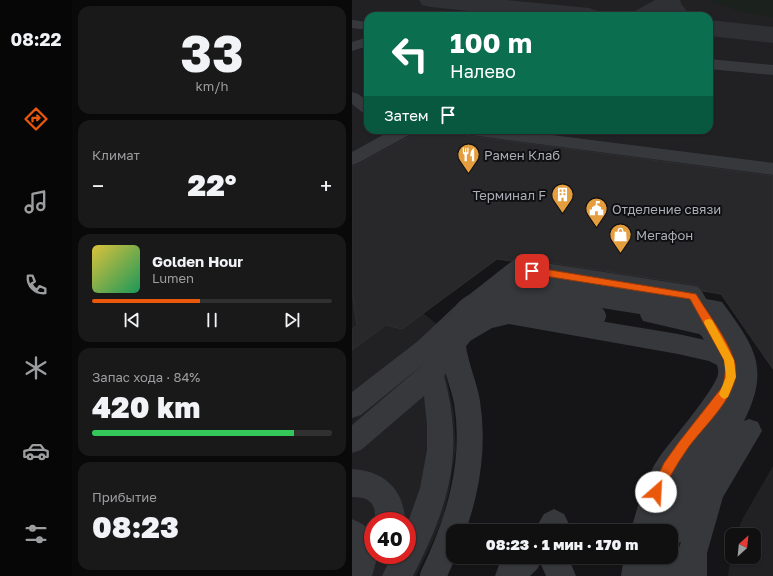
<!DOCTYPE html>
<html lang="ru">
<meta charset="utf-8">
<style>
:root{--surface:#101011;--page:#19191a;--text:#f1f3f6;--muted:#9c9d9f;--line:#303031;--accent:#ea580c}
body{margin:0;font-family:"Golos Text",sans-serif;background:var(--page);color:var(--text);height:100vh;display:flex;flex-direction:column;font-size:15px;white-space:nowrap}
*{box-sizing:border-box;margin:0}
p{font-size:13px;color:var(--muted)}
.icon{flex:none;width:22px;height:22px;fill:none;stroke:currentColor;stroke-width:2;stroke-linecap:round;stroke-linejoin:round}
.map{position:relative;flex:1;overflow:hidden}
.side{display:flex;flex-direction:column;gap:6px;padding:6px;background:#090909;width:280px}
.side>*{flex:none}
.hud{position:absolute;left:12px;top:12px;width:349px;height:122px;border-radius:12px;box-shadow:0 1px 3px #0004,0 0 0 1px var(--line);background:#0b6e4f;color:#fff;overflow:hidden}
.needle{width:26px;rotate:27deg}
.tools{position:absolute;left:373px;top:528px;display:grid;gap:8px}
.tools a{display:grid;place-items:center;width:36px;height:36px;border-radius:8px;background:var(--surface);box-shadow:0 1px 3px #0004,0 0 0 1px var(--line);font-size:20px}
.speed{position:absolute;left:12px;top:512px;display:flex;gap:8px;font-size:20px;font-weight:700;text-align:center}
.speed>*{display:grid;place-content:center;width:52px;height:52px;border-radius:50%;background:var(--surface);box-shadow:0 1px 3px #0004,0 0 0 1px var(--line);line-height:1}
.speed .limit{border:6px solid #d22;background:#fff;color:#111}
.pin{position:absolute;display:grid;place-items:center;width:34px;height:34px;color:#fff;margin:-17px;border-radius:8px;box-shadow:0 2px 6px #0006}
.me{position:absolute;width:44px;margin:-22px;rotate:26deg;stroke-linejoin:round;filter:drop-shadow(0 0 3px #0008)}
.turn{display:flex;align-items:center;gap:14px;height:84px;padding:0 20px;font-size:18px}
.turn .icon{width:52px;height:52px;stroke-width:2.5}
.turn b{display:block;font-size:28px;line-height:34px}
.then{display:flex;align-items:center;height:38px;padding:0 20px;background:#0003;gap:8px;font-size:15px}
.big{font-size:30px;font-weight:800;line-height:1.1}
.side .widget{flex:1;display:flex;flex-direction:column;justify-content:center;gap:6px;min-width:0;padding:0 14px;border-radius:12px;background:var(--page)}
.side .dial{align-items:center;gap:0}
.dial b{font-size:52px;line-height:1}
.song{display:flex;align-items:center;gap:12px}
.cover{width:48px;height:48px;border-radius:6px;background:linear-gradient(135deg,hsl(50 70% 55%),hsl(150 70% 35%))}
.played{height:4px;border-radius:2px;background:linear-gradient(90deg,var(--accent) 45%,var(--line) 45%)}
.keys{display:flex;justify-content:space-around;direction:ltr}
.heat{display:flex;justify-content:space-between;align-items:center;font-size:22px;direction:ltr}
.charge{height:6px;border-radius:3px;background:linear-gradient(90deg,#34c759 84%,var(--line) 0)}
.trip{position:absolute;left:94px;top:524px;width:232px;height:40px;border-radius:12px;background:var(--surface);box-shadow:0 1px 3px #0004,0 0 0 1px var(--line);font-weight:800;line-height:40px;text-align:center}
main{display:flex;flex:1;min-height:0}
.menu{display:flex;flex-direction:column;width:72px;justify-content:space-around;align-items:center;background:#060607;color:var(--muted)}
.menu .icon{width:28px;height:28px}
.menu .active{color:var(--accent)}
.menu b{font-size:18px;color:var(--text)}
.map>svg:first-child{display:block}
.built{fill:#212124;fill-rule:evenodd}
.green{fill:#1b211c}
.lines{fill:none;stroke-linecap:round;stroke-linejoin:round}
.taxiway{fill:#2f3034;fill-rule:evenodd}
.building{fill:#28282b;stroke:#2f2f32}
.minor{fill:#36383b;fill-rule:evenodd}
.minor-bridge-far1{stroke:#36383b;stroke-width:20}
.minor-bridge{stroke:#36383b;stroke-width:26}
.route{fill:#ea580c;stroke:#983908}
.slow{fill:#f59e0b}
.labels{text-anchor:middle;stroke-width:4;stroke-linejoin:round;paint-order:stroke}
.poi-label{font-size:13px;fill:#a8adb6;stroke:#101012;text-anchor:start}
</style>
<main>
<nav class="menu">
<b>08:22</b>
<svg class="icon active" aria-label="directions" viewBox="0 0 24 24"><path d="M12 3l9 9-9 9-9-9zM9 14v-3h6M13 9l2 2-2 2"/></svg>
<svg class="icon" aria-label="music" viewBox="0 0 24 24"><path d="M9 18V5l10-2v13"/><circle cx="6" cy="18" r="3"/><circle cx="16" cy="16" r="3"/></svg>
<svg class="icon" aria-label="phone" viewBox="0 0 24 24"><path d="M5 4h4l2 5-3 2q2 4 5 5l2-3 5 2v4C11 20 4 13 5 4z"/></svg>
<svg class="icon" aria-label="climate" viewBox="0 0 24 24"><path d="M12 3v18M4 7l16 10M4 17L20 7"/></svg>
<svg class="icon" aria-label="car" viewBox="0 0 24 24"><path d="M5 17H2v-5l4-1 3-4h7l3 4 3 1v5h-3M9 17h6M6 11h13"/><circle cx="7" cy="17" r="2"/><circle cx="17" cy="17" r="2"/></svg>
<svg class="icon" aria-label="filters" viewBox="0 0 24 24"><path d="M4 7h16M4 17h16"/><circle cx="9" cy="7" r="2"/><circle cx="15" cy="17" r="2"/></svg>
</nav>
<section class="side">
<div class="widget dial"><b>33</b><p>km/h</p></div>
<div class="widget"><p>Климат</p>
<div class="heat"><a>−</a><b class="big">22°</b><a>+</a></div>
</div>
<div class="widget">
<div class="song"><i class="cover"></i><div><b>Golden Hour</b><p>Lumen</p></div></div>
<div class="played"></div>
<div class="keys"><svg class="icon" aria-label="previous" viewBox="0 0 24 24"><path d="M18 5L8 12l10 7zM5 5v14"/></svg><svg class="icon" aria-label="pause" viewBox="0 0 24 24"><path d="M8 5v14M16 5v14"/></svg><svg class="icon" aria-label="next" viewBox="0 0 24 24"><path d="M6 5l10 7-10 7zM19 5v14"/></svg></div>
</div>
<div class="widget"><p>Запас хода · 84%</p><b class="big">420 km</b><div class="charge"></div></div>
<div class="widget"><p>Прибытие</p><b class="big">08:23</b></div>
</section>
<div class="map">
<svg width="421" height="576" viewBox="0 0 421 576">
<rect width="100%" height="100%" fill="#151517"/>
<path class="built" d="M0 0H421V369L369 294 145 259 71 313 87 326 93 370 102 413 104 449 97 492 91 517 81 541 64 576H0ZM16 16H357V130H16ZM21 521H55V555H21Z
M421 466V576H376L380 547V557H402V535H384L391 518Z"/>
<path class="green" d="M357 0H421V18L384 10Z"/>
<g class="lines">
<path class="taxiway" d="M67 0H154L237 8 246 11 250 16H162L79 7 70 5Z
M303 0H328L330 5 339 16H279L283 11Z
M357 20 421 27V43L357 36Z"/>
</g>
<path class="building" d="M64 130 109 131 113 135 119 136 421 176V369L369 294 351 291 348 287 343 285 168 258 158 261 145 259 50 329 34 325 0 350V329L5 326 0 291V166L7 164 60 135Z"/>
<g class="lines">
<path class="minor" d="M0 20 16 22V30L0 28Z
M16 37V46L0 51V42Z
M357 59 421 65V75L357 69Z
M0 92 6 94 16 101V113L10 112 0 104Z
M40 130H62L59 134 6 163 0 165V152Z
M110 130H160L421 163V175L119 135 113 134Z
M143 288 151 291 154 297 151 303 142 309 157 306 326 334 358 341 347 334 291 321 288 315 291 309 299 306 356 318 355 316 321 309 318 303 321 297 329 294 370 302C402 346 419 367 392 421L397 419 406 422 410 431 371 497 355 553V576H269L272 557H319V531H304C310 507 319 484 333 463 352 432 379 412 381 373L357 361 326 354 157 324 140 328 118 341 92 376C113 453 97 506 61 576H30L40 555H55V525L68 488 75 450V424L72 396 9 450 0 453V425L74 362 9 415 0 418V392L66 341 101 308 109 305 116 307C122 298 132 292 143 288ZM329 542 326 550 325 546 321 545Z
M0 469C32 471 52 489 53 521H23C24 503 18 497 0 497Z
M202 509 212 514 217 524 214 531H182L192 514Z
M0 519C21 528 21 533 21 555H26L20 576H0Z
M155 557H216L224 576H194L188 562 186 568 178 576H143L147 565Z"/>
<path class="minor-bridge-far1" d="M163 284 352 314
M115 309 166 269 341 296 360 329
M102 329C106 317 113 307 125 302 143 295 163 303 180 305 201 309 223 312 244 316"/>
<path class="minor-bridge" d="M292 531C299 509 304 485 317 466 331 445 377 396 379 375 381 359 368 342 360 328
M81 576C107 522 125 463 115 402 111 379 96 351 102 328"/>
</g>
<path class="route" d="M180 267 344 294C356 314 375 338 382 360 393 393 350 426 334 451 324 465 316 480 308 496L304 498 300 496 298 492 312 463 327 442 371 386 374 368 372 360 338 299 180 274 175 271Z"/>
<path class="slow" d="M357 319 360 320 382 360 384 377 376 397 372 399 369 397 367 394 374 377 372 360 352 323 353 320Z"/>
<defs>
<symbol id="restaurant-pin" viewBox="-11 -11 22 30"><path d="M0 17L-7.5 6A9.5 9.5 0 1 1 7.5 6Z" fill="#e59e3e" stroke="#101012"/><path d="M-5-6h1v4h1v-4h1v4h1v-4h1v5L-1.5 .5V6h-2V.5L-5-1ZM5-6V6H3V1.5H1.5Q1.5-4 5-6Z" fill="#fff"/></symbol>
<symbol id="building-pin" viewBox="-11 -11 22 30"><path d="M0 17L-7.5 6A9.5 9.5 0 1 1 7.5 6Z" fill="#e59e3e" stroke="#101012"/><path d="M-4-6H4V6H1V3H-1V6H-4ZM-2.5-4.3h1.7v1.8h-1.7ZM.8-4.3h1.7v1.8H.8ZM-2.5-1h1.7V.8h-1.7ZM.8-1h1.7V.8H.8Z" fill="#fff"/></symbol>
<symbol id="civic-pin" viewBox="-11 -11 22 30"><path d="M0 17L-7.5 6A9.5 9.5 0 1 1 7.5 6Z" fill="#e59e3e" stroke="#101012"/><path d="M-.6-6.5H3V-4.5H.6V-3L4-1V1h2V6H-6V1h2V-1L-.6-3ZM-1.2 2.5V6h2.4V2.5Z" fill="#fff"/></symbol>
<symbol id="shop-pin" viewBox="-11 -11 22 30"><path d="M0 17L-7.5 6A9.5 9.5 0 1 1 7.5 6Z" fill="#e59e3e" stroke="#101012"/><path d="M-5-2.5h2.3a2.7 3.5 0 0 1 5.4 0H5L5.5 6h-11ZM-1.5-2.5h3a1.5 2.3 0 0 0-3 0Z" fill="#fff"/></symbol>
</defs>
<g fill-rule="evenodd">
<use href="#restaurant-pin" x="104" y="142" width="25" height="34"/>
<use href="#building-pin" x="198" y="182" width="25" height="34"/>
<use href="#civic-pin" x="232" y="196" width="25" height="34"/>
<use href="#shop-pin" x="256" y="222" width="25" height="34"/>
</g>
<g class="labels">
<g class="poi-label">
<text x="132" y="160">Рамен Клаб</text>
<text x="194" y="200" text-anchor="end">Терминал F</text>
<text x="260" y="214">Отделение связи</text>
<text x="284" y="240">Мегафон</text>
</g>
</g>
</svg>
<div class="tools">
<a><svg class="needle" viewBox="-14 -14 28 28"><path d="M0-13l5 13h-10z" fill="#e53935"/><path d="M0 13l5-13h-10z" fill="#9c9d9f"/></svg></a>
</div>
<div class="speed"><div class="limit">40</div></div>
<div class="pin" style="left:180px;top:271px;background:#d93025"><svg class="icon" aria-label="arrive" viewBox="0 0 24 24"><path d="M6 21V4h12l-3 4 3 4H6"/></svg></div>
<svg class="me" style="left:304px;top:492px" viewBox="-20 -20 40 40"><circle r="19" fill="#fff"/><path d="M0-13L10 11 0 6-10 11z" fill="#ea580c"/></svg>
<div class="trip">08:23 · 1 мин · 170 m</div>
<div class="hud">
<div class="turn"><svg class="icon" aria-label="left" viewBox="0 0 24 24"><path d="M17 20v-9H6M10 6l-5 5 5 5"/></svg><div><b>100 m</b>Налево</div></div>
<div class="then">Затем<svg class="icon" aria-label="arrive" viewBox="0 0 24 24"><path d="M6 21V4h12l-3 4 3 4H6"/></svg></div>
</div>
</div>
</main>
